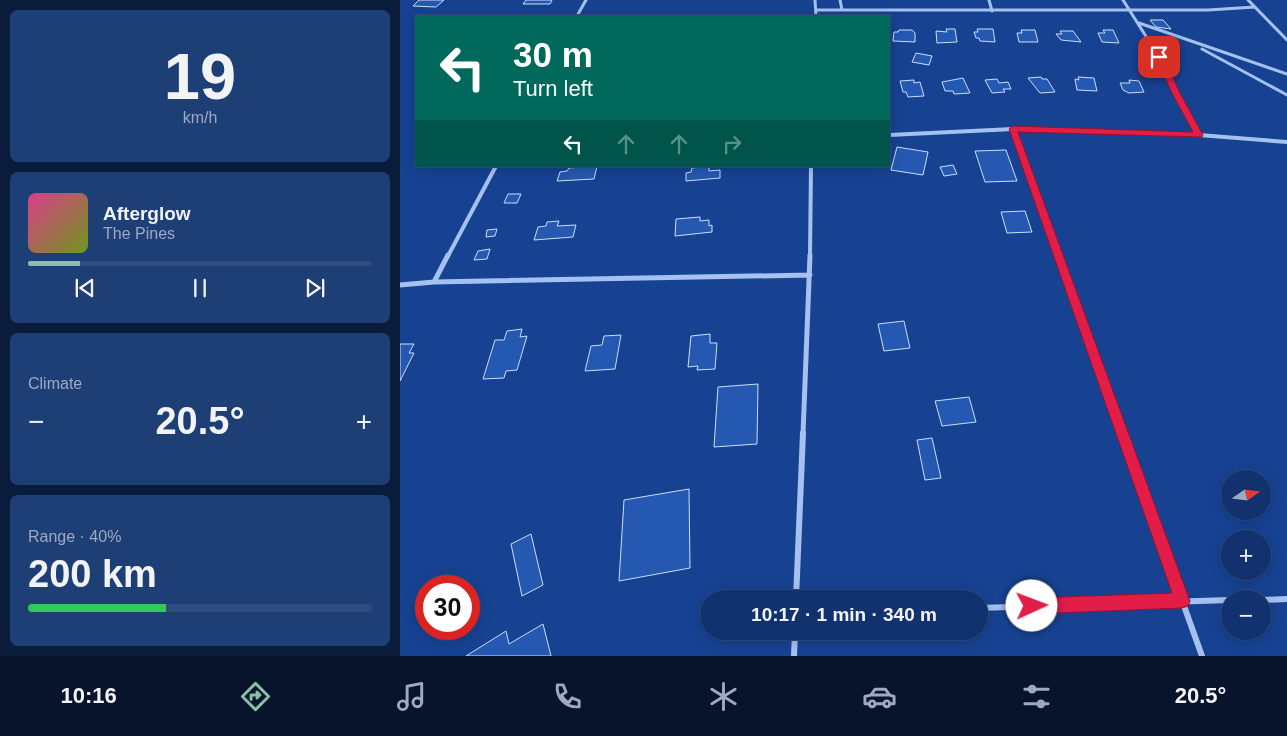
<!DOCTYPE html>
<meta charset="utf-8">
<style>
:root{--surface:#11326e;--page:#1e3e76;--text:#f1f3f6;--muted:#9caac2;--line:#304d81;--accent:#8abfa5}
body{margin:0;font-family:Helvetica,sans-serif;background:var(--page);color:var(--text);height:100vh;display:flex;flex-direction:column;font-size:19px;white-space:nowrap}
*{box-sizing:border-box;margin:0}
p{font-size:16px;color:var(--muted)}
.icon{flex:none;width:28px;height:28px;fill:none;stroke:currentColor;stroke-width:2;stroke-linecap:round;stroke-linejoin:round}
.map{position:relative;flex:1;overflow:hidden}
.panel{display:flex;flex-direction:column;gap:10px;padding:10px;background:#091c3c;width:400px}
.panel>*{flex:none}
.hud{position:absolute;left:15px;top:15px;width:475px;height:152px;border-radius:0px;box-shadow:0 2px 12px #0003,0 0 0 1px var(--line);background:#00695c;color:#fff;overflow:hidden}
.needle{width:32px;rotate:76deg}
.tools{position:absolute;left:821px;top:470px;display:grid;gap:10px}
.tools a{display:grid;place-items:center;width:50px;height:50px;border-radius:50%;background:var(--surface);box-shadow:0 2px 12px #0003,0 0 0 1px var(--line);font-size:25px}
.speed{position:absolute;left:15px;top:575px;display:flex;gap:10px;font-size:25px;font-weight:700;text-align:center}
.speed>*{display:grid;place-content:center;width:65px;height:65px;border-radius:50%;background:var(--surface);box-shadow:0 2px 12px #0003,0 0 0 1px var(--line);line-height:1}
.speed .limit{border:8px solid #d22;background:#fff;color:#111}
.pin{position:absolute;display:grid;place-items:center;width:42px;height:42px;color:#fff;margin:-21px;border-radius:10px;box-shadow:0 2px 8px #0006}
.me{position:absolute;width:55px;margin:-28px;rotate:88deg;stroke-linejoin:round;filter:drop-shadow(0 0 4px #0008)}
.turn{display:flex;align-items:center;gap:18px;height:105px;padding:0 15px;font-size:22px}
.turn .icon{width:65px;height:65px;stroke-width:2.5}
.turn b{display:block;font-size:35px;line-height:42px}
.lanes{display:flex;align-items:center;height:48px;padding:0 15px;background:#0003;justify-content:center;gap:25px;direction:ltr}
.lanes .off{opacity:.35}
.big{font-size:38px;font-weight:700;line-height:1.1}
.panel .tile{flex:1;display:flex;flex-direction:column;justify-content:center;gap:8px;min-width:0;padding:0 18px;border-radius:8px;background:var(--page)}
.panel .dial{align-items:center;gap:0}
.dial b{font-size:65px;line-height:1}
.song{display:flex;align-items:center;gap:15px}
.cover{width:60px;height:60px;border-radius:8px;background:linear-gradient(135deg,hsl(330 70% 55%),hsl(80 70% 35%))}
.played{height:5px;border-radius:2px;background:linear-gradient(90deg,var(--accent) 15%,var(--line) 15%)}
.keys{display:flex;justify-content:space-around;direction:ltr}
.heat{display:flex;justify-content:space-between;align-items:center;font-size:28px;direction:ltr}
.charge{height:8px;border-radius:4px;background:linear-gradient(90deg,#34c759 40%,var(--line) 0)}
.trip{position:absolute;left:300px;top:590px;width:288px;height:50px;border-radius:25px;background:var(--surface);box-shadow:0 2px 12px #0003,0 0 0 1px var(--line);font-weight:700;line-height:50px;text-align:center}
.dock{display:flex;height:80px;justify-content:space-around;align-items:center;background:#07142c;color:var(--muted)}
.dock .icon{width:35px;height:35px}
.dock .selected{color:var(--accent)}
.dock b{font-size:22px;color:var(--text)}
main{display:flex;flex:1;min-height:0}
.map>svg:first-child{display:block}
.building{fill:#2558b0;stroke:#ccdefb}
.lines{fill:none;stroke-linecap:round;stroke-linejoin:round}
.street-far3{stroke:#a5c1f0;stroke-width:3}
.street-far2{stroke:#a5c1f0;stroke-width:4}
.street-far1{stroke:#a5c1f0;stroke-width:5}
.street{stroke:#a5c1f0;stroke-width:6}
.route{fill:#e11d48;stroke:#92132f}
</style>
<main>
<section class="panel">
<div class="tile dial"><b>19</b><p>km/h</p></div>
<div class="tile">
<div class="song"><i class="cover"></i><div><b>Afterglow</b><p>The Pines</p></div></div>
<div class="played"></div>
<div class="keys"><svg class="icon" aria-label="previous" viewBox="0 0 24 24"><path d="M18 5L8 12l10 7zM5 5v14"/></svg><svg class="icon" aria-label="pause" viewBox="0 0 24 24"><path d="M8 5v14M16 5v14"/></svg><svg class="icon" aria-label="next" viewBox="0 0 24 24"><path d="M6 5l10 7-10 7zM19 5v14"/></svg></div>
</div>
<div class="tile"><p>Climate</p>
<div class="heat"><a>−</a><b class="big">20.5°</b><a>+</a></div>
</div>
<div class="tile"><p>Range · 40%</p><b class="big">200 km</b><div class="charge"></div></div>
</section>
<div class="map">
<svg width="887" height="656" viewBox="0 0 887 656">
<rect width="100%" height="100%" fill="#174292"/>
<path class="building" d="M19 0H44L36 7 13 6Z
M126 0H152L150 4H123Z
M750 20H763L771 29 756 27Z
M546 29H555L557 42 537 43 536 31 547 32Z
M577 29H593L595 42 580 41 579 38H576L574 32H578Z
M499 30H512L515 33V42L493 41 494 32H498Z
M621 30H635L638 42H619L617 33H622Z
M703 30H713L719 43 702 42 698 33H705Z
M660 31H673L681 42 661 40 656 34H662Z
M516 53 532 56 529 65 512 62Z
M641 77 642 79H647L655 92 640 93 628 78Z
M678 77 694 78 697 91 677 90 675 79 679 80Z
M563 78 570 93 554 94 553 91H545L542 82Z
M597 79 599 83 608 82 611 89H603L605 92 592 93 585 80Z
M514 80V83L520 82 524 96 508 97 506 92H503L500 81Z
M729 80 739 81 744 92 729 93 723 90 720 83H730Z
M497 147 528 152 523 175 491 170Z
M606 150 617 181 585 182 575 151Z
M553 165 557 174 544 176 540 167Z
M197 166 194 179 157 181 160 172 167 171 169 168Z
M309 166V171L320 170V178L286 181V173L291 172 292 168Z
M108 194H121L117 203H104Z
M625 211 632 232 607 233 601 212Z
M300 217V221L309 220V226L312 225V232L275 236 276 219Z
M159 221 157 226 176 225 173 237 134 240 138 227 146 226 147 222Z
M97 229 95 236 86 237 87 230Z
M90 249 87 259 74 260 78 251Z
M504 321 510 348 484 351 478 324Z
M122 329 120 337 127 336 117 370 106 371 104 378 83 379 95 340H104L107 331Z
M310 334V343H317L315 369 297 370 298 366 288 367 291 336Z
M221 335 215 369 185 371 191 346 202 345 204 336Z
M0 344H14L9 353H14L0 381Z
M358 384 357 444 314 447 318 387Z
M569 397 576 422 542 426 535 401Z
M532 438 541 478 525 480 517 440Z
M289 489 290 568 219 581 224 500Z
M131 534 143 585 122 596 111 544Z
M143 624 151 656H66L106 631 109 644Z"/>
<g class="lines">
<path class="street-far3" d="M415 0 416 16
M440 0 442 10
M589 0 592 11
M723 0 759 57 788 114
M848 0 887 40
M416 10H808L855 7
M177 16 186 0
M739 23 887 74
M802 49 887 95"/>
<path class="street-far2" d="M787 113 799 135
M613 129 659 256
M489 135 613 129 799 135 887 142
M48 256 96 166
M410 256 411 166"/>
<path class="street-far1" d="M658 255 722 434
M34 282 48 255
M0 285 34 282 410 275
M403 434 410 255"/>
<path class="street" d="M722 433 802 656
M396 599 403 433
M862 600 887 599
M579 608 830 600
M394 656 395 631"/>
</g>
<path class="route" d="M759 54 763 57 781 95 803 135 802 137 618 132 790 601 788 606 782 608 632 614 627 611 624 606 627 600 632 598 772 593 609 129 613 126 793 132 773 95 755 57Z"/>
</svg>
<div class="tools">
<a><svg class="needle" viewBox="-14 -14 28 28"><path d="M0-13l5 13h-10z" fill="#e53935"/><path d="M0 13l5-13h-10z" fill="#9caac2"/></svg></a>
<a>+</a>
<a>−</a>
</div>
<div class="speed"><div class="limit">30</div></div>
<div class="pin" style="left:759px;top:57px;background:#d93025"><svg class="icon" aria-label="arrive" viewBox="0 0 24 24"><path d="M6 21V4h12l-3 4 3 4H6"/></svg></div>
<svg class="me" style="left:632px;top:606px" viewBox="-20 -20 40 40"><circle r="19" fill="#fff"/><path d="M0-13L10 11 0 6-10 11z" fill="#e11d48"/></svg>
<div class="trip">10:17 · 1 min · 340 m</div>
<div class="hud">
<div class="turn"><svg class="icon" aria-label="left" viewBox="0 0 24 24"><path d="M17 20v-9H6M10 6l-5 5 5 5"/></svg><div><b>30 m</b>Turn left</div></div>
<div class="lanes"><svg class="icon" aria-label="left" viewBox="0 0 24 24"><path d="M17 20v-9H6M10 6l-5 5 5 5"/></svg><svg class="icon off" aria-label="ahead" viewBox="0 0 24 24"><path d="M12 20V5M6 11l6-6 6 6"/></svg><svg class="icon off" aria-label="ahead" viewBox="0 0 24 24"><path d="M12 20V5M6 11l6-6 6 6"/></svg><svg class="icon off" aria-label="right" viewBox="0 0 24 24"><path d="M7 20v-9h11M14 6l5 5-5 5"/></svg></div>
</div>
</div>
</main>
<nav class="dock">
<b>10:16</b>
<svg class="icon selected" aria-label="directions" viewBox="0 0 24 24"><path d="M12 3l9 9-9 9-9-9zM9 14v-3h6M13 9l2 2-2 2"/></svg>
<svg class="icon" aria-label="music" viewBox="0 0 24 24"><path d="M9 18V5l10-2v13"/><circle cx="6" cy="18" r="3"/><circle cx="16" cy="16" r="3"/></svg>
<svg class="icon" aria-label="phone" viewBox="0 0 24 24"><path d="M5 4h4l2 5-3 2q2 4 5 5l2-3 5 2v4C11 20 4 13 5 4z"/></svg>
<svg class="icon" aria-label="climate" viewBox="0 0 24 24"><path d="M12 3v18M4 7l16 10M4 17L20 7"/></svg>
<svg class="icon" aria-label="car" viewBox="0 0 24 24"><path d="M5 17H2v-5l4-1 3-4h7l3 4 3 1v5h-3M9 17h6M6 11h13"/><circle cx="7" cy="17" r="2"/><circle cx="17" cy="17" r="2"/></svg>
<svg class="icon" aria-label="filters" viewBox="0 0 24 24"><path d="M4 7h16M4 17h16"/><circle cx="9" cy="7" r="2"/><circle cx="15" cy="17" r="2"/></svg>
<b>20.5°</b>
</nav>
